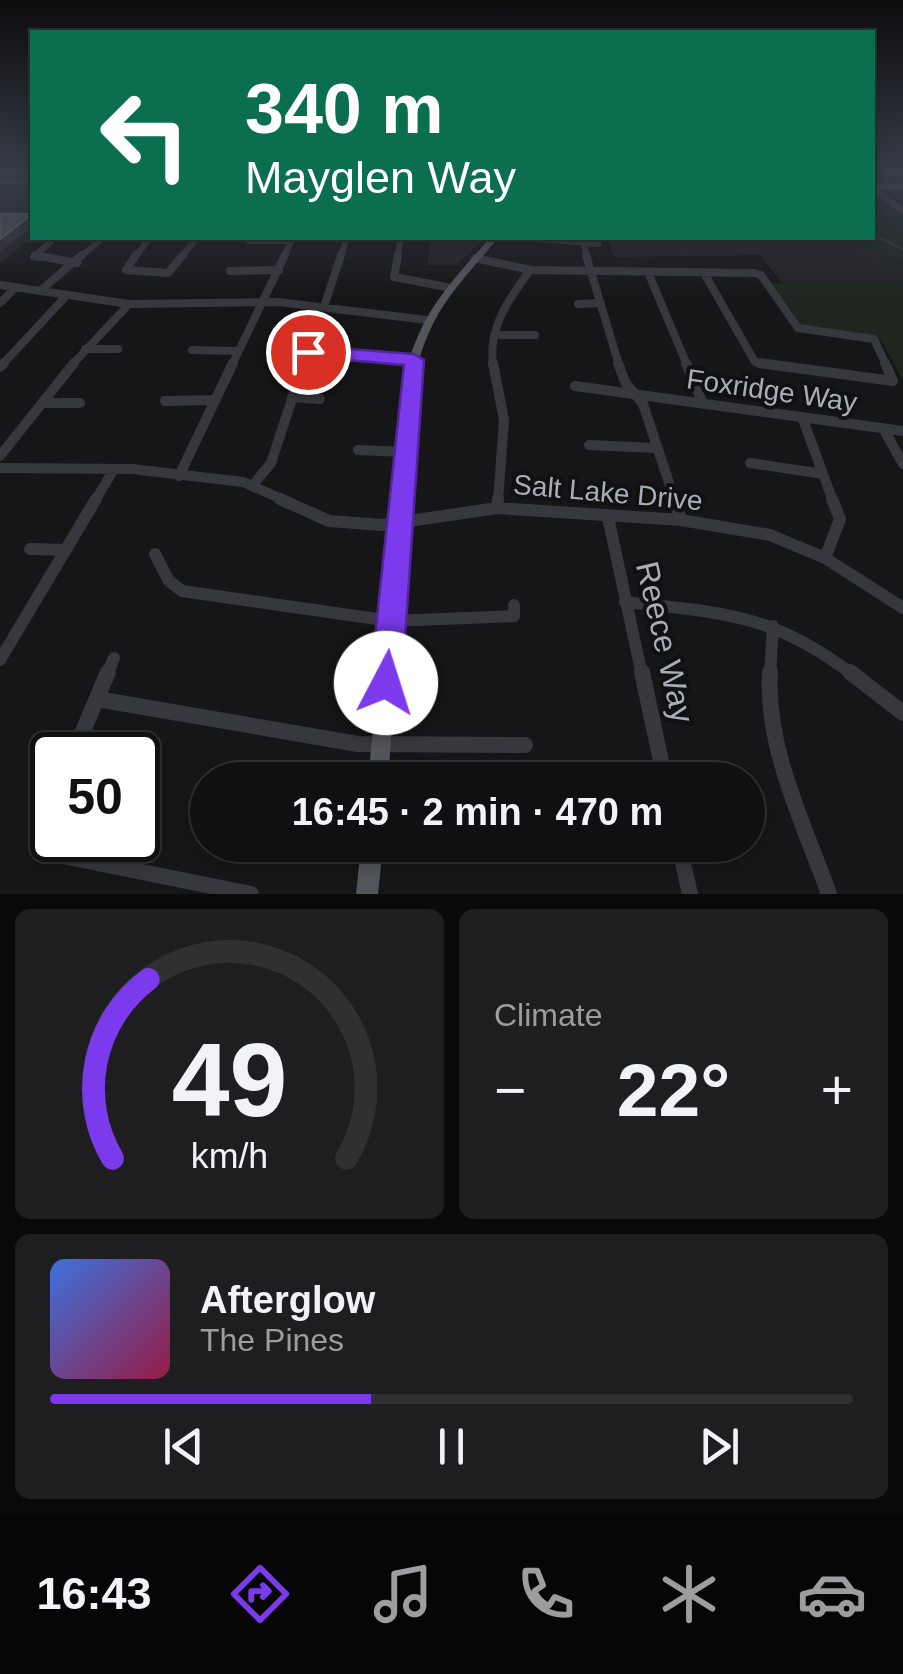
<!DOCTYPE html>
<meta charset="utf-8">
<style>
:root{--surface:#101012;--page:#1e1e20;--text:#f1f3f6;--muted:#9c9d9f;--line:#303032;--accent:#7c3aed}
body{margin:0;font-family:Arial,sans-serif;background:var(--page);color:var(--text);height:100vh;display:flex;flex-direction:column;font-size:38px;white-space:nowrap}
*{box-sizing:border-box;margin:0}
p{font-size:32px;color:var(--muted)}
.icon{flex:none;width:55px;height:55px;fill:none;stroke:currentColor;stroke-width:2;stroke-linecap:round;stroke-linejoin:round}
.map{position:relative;height:894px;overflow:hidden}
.panel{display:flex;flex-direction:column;gap:15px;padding:15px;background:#09090a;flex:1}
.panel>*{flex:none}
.guide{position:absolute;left:30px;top:30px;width:845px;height:210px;border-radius:0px;box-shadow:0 5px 15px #0003,0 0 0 2px var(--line);background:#0b6e4f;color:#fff;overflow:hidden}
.speed{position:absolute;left:30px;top:732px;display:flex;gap:20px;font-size:50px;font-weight:700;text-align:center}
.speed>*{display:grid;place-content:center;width:130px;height:130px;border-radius:50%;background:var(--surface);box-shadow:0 5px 15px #0003,0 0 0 2px var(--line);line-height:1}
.speed .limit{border:5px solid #111;border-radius:15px;background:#fff;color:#111}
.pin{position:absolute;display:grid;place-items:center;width:85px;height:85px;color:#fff;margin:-42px;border:5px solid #fff;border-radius:50%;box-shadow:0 2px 10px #0007}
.me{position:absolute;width:110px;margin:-55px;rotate:5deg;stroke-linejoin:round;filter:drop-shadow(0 0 8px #0008)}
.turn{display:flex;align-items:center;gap:35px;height:210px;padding:0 50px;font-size:45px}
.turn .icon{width:130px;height:130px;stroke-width:2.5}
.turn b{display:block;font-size:70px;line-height:85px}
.big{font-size:75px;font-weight:700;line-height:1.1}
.panel .widget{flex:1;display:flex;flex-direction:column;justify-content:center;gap:15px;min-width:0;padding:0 35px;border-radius:15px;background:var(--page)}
.panel .dial{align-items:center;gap:0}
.dial svg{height:260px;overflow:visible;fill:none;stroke:var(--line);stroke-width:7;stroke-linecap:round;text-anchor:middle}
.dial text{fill:var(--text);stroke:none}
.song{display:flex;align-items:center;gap:30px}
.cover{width:120px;height:120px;border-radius:15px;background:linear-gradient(135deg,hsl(220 70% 55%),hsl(340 70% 35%))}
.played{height:10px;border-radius:5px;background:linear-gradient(90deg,var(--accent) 40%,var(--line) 40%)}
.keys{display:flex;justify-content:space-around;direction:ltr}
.heat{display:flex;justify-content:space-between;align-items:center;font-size:55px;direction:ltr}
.panel .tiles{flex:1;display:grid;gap:15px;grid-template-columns:1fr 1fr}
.widget:last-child{grid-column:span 2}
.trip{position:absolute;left:190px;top:762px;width:575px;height:100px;border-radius:50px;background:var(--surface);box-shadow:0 5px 15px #0003,0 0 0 2px var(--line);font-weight:700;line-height:100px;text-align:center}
.dock{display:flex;height:160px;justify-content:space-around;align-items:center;background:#060607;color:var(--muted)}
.dock .icon{width:70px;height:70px}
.dock .on{color:var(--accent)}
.dock b{font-size:45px;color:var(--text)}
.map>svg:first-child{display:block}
.built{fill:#222225}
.green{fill:#1e261f}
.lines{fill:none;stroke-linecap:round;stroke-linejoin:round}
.stream{stroke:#2c353c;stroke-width:2.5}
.minor-far4{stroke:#37383d;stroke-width:6}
.minor-far3{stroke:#37383d;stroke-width:8}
.minor-far2{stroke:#37383d;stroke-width:10}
.minor-far1{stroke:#37383d;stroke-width:12}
.minor{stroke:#37383d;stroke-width:16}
.major{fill:#53555c;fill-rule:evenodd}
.tram{stroke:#4a4c52;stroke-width:2.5}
.shaded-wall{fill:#2f3033}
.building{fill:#525359;stroke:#5f6168;stroke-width:2.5}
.route{fill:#7c3aed;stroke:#51269a;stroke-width:2.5}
.labels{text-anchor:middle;stroke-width:8;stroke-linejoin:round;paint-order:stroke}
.street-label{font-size:28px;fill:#a8adb8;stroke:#111113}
.near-street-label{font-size:32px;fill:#a8adb8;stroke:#111113}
</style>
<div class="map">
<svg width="903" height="894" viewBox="0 0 903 894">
<rect width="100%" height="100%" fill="#161618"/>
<path class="built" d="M0 188H32V237L0 264Z
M430 238H484L456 265H427Z
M607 238H852L903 263V285L782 283 760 255 614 257Z"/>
<path class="green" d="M873 192 903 215V263L852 238H872Z
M771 283 903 285V381L881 340 802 326Z"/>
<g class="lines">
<path class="stream" d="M872 234 903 249"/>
<path class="minor-far4" d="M872 188 903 211
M529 238 598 244
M582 238 587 258
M249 241H291
M40 258 33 257 55 238
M79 258 103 238
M135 258 149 238
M180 258 197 238
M283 258 293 238
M340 258 347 238
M397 258 401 238"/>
<path class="minor-far3" d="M35 255 77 263
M136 255 126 270 168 273 183 255
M398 255 394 277 447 287
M586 255 619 365
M475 258 530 270 754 273 761 275 798 328 874 339 886 365
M230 271 279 270
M648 272 687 365
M704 273 755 362 777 365
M0 285 129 304 278 302 427 320
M40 291 82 255
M0 303 16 287
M578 304 598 303
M324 307 341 255
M494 335H535
M85 349H118
M192 350 237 351
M2 365 67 295
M72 365 129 304
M232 365 285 255
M303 365 307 352 414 360
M493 365C488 327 509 299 530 270"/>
<path class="minor-far2" d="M493 363 504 420 498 501
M618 363 625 382 643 404 675 501
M686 363 703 404
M759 363 893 381 885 363
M0 367 4 363
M575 386 903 431
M292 397 320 399
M165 401 216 400
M42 403H80
M802 417 833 501
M883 428 903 464
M589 445 655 448
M358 450 406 452
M0 456 74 363
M750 463 823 474
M0 468 132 469 243 482 286 501
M179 476 233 363
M252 486 271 463 304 363
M95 501 114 469"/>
<path class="minor-far1" d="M280 499 329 521 382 525 497 508 681 520 770 535 825 558 903 608
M674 499 681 520
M497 508 498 499
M608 517 642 675
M30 549 65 550
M155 554 169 581 182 591 391 621 514 616V605
M825 558 840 519 832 499
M625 602C722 613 772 613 853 675
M0 660 96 499
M107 675 114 658
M770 675 773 626"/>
<path class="minor" d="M642 672 665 780
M770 672C765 747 804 824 829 894
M850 672 903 713
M97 699 358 744 525 745
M73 755 108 672
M52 802 38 835 53 854 251 894
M679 845 690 894"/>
<path class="major" d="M0 178 32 179V183L0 182Z
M872 186H903V190H872Z
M490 238H498C462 282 436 303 419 360L388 780H368L409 360C426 306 454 279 490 238Z
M361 845H383L378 894H356Z"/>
<path class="tram" d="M0 183 32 184
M872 186H903"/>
</g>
<path class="shaded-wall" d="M32 214V226L0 252V239Z"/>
<path class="building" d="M0 214H32L0 239Z"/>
<linearGradient id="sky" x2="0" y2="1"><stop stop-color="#0c0c0d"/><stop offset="0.58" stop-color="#363c48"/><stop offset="1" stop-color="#363c48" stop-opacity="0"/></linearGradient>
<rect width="903" height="298" fill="url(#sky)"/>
<path class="route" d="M308 346 414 354 424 360 402 683 397 694 386 699 375 694 370 683 404 365 301 356V347Z"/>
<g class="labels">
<g class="street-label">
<text transform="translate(772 390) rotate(8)" y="10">Foxridge Way</text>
<text transform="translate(608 492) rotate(5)" y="10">Salt Lake Drive</text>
</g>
<g class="near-street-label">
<text transform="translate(665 642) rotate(77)" y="11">Reece Way</text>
</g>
</g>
</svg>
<div class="speed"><div class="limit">50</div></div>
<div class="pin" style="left:308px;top:352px;background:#d93025"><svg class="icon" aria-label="arrive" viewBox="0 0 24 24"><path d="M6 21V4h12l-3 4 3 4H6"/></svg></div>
<svg class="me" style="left:386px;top:683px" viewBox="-20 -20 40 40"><circle r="19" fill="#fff"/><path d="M0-13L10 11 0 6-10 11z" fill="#7c3aed"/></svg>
<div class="trip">16:45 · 2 min · 470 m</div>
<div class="guide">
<div class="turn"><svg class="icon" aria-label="left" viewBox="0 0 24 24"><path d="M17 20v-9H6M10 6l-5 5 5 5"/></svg><div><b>340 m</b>Mayglen Way</div></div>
</div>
</div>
<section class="panel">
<div class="tiles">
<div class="widget dial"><svg viewBox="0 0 100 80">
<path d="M14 69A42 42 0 1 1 86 69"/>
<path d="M14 69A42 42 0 0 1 25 14" stroke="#7c3aed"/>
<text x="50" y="56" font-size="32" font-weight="700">49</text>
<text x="50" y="72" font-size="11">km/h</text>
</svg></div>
<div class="widget"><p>Climate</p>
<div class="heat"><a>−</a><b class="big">22°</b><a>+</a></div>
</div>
<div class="widget">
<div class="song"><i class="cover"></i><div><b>Afterglow</b><p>The Pines</p></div></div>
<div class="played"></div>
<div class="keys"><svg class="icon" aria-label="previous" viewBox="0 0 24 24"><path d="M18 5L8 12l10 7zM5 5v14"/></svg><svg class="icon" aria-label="pause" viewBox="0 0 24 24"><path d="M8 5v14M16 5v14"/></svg><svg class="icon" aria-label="next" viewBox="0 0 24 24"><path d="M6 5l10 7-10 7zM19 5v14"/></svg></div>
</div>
</div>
</section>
<nav class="dock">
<b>16:43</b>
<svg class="icon on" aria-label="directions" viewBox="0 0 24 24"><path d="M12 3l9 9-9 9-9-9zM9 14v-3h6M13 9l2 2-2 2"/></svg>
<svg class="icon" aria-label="music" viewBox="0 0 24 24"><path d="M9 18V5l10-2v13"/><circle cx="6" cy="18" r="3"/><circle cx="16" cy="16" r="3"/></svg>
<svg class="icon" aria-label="phone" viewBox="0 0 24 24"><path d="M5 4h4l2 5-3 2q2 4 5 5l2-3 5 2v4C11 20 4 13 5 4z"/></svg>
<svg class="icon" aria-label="climate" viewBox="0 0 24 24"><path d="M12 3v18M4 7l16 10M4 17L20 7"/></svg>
<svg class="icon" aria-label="car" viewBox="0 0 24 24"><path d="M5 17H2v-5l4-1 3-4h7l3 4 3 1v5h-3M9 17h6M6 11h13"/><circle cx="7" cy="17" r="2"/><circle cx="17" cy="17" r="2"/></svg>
</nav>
